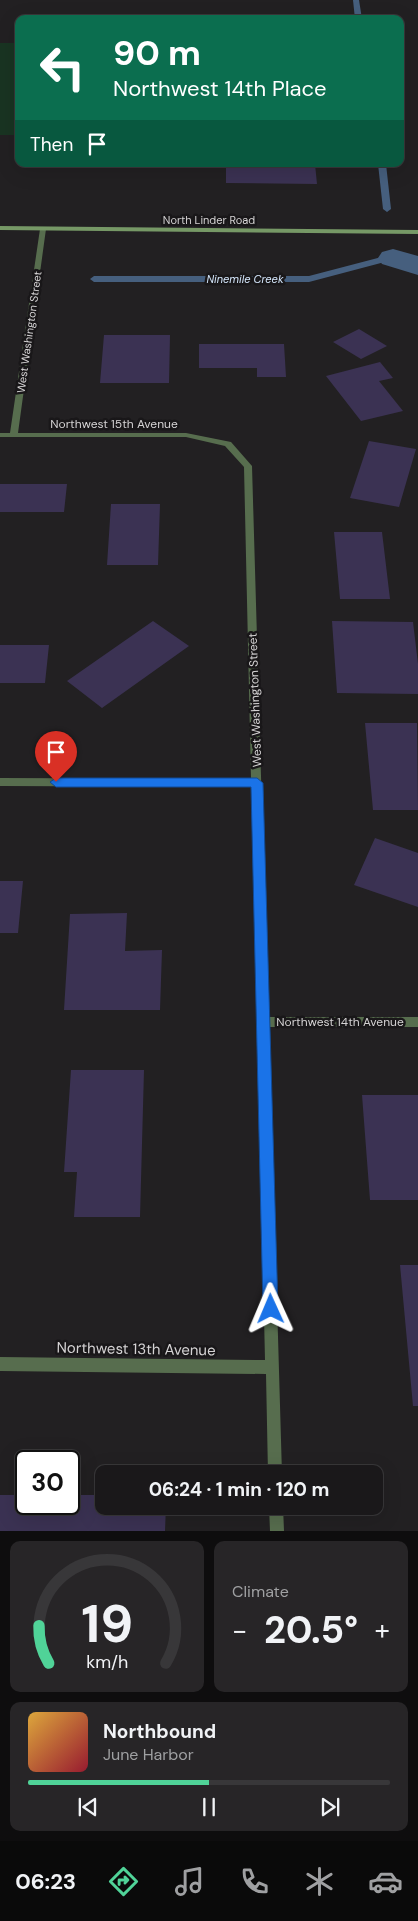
<!DOCTYPE html>
<meta charset="utf-8">
<style>
:root{--surface:#1a181a;--page:#272527;--text:#f1f3f6;--muted:#9fa0a2;--line:#383739;--accent:#50d398}
body{margin:0;font-family:"DM Sans",sans-serif;background:var(--page);color:var(--text);height:100vh;display:flex;flex-direction:column;font-size:19px;white-space:nowrap}
*{box-sizing:border-box;margin:0}
p{font-size:16px;color:var(--muted)}
.icon{flex:none;width:28px;height:28px;fill:none;stroke:currentColor;stroke-width:2;stroke-linecap:round;stroke-linejoin:round}
.map{position:relative;height:1531px;overflow:hidden}
.side{display:flex;flex-direction:column;gap:10px;padding:10px;background:#0e0d0e;flex:1}
.side>*{flex:none}
.top-card{position:absolute;left:15px;top:15px;width:389px;height:152px;border-radius:10px;box-shadow:0 5px 20px #0002,0 0 0 1px var(--line);background:#0b6e4f;color:#fff;overflow:hidden}
.speed{position:absolute;left:15px;top:1450px;display:flex;gap:10px;font-size:25px;font-weight:700;text-align:center}
.speed>*{display:grid;place-content:center;width:65px;height:65px;border-radius:50%;background:var(--surface);box-shadow:0 5px 20px #0002,0 0 0 1px var(--line);line-height:1}
.speed .limit{border:2px solid #111;border-radius:8px;background:#fff;color:#111}
.pin{position:absolute;display:grid;place-items:center;width:42px;height:42px;color:#fff;margin:-51px -21px;border-radius:50% 50% 50% 0;rotate:-45deg;box-shadow:0 0 5px #0007}
.pin .icon{rotate:45deg}
.me{position:absolute;width:55px;margin:-28px;rotate:359deg;stroke-linejoin:round;filter:drop-shadow(0 0 4px #0008)}
.turn{display:flex;align-items:center;gap:18px;height:105px;padding:0 15px;font-size:22px}
.turn .icon{width:65px;height:65px;stroke-width:2.5}
.turn b{display:block;font-size:35px;line-height:42px}
.then{display:flex;align-items:center;height:48px;padding:0 15px;background:#0003;gap:10px;font-size:19px}
.big{font-size:38px;font-weight:700;line-height:1.1}
.side .card{flex:1;display:flex;flex-direction:column;justify-content:center;gap:8px;min-width:0;padding:0 18px;border-radius:10px;background:var(--page)}
.side .dial{align-items:center;gap:0}
.dial svg{height:130px;overflow:visible;fill:none;stroke:var(--line);stroke-width:7;stroke-linecap:round;text-anchor:middle}
.dial text{fill:var(--text);stroke:none}
.song{display:flex;align-items:center;gap:15px}
.cover{width:60px;height:60px;border-radius:8px;background:linear-gradient(135deg,hsl(40 70% 55%),hsl(350 70% 35%))}
.played{height:5px;border-radius:2px;background:linear-gradient(90deg,var(--accent) 50%,var(--line) 50%)}
.keys{display:flex;justify-content:space-around;direction:ltr}
.heat{display:flex;justify-content:space-between;align-items:center;font-size:28px;direction:ltr}
.side .tiles{flex:1;display:grid;gap:10px;grid-template-columns:1fr 1fr}
.card:last-child{grid-column:span 2}
.trip{position:absolute;left:95px;top:1465px;width:288px;height:50px;border-radius:10px;background:var(--surface);box-shadow:0 5px 20px #0002,0 0 0 1px var(--line);font-weight:700;line-height:50px;text-align:center}
.dock{display:flex;height:80px;justify-content:space-around;align-items:center;background:#0a0a0a;color:var(--muted)}
.dock .icon{width:35px;height:35px}
.dock .on{color:var(--accent)}
.dock b{font-size:22px;color:var(--text)}
.map>svg:first-child{display:block}
.green{fill:#193422}
.lines{fill:none;stroke-linecap:round;stroke-linejoin:round}
.stream{fill:#465f7e;fill-rule:evenodd}
.canal{fill:#465f7e;fill-rule:evenodd}
.building{fill:#3b3253}
.street{fill:#576d4e;fill-rule:evenodd}
.secondary{fill:#769866;fill-rule:evenodd}
.route{fill:#1a73e8;stroke:#114b97}
.labels{text-anchor:middle;stroke-width:5;stroke-linejoin:round;paint-order:stroke}
.far-street-label{font-size:11px;fill:#d5d3d4;stroke:#191719}
.far-water-label{font-size:11px;font-style:italic;fill:#d5e7fc;stroke:#191719}
.street-label{font-size:12px;fill:#d5d3d4;stroke:#191719}
.near-street-label{font-size:15px;fill:#d5d3d4;stroke:#191719}
</style>
<div class="map">
<svg width="418" height="1531" viewBox="0 0 418 1531">
<rect width="100%" height="100%" fill="#222022"/>
<path class="green" d="M0 43H19V135H0Z"/>
<g class="lines">
<path class="stream" d="M353 0H359L362 19H355Z
M378 164H386L391 209 387 212 383 209Z
M393 254 396 255V259L309 282H94L90 279 94 276H309Z"/>
<path class="canal" d="M393 249 418 256V275L382 264 378 258 382 252Z"/>
</g>
<path class="building" d="M226 164H315L317 184 226 183Z
M359 329 387 346 361 359 333 342Z
M104 335H170L169 383H100Z
M199 344H284L286 377H257V368H199Z
M380 362 393 378 379 381 403 411 361 421 326 376Z
M369 441 416 449 399 507 350 498Z
M0 484H67L64 512H0Z
M111 504H160L158 565H107Z
M334 532H382L390 599H340Z
M153 621 189 646 102 708 67 681Z
M332 621 413 622 418 664V694L337 693Z
M0 645H49L45 683H0Z
M365 723H417L418 810H373Z
M375 838 418 853V907L354 885Z
M0 881H23L18 933H0Z
M127 913 125 951 162 950 160 1010H64L70 914Z
M71 1070H144L140 1217H74L77 1172H64Z
M362 1095H418V1200H370Z
M400 1265H418V1406H413Z
M0 1495H26V1504H69V1495H104V1506H166L165 1531H0Z"/>
<g class="lines">
<path class="street" d="M43 227 46 229 18 433H186L231 442 252 466 268 1017H418V1027H269L282 1474H268L266 1374 0 1371V1357L265 1360 252 787 0 786V778L251 779 244 467 225 446 186 437H0V433H10L40 229Z
M269 1506H283L284 1531H270Z"/>
<path class="secondary" d="M0 226 418 230V234L0 230Z"/>
</g>
<path class="route" d="M56 778H257L263 783 278 1309 276 1315 271 1317 266 1315 263 1309 251 787H56L50 782Z"/>
<g class="labels">
<g class="far-street-label">
<text x="209" y="224">North Linder Road</text>
<text transform="translate(29 332) rotate(-82)" y="4">West Washington Street</text>
</g>
<g class="far-water-label">
<text x="245" y="283">Ninemile Creek</text>
</g>
<g class="street-label">
<text x="114" y="428">Northwest 15th Avenue</text>
<text transform="translate(255 700) rotate(-92)" y="4">West Washington Street</text>
<text x="340" y="1026">Northwest 14th Avenue</text>
</g>
<g class="near-street-label">
<text transform="translate(136 1349) rotate(1)" y="5">Northwest 13th Avenue</text>
</g>
</g>
</svg>
<div class="speed"><div class="limit">30</div></div>
<div class="pin" style="left:56px;top:782px;background:#d93025"><svg class="icon" aria-label="arrive" viewBox="0 0 24 24"><path d="M6 21V4h12l-3 4 3 4H6"/></svg></div>
<svg class="me" style="left:271px;top:1309px" viewBox="-20 -20 40 40"><path d="M0-17L14 15 0 8-14 15z" fill="#1a73e8" stroke="#fff" stroke-width="4"/></svg>
<div class="trip">06:24 · 1 min · 120 m</div>
<div class="top-card">
<div class="turn"><svg class="icon" aria-label="left" viewBox="0 0 24 24"><path d="M17 20v-9H6M10 6l-5 5 5 5"/></svg><div><b>90 m</b>Northwest 14th Place</div></div>
<div class="then">Then<svg class="icon" aria-label="arrive" viewBox="0 0 24 24"><path d="M6 21V4h12l-3 4 3 4H6"/></svg></div>
</div>
</div>
<section class="side">
<div class="tiles">
<div class="card dial"><svg viewBox="0 0 100 80">
<path d="M14 69A42 42 0 1 1 86 69"/>
<path d="M14 69A42 42 0 0 1 8 46" stroke="#50d398"/>
<text x="50" y="56" font-size="32" font-weight="700">19</text>
<text x="50" y="72" font-size="11">km/h</text>
</svg></div>
<div class="card"><p>Climate</p>
<div class="heat"><a>−</a><b class="big">20.5°</b><a>+</a></div>
</div>
<div class="card">
<div class="song"><i class="cover"></i><div><b>Northbound</b><p>June Harbor</p></div></div>
<div class="played"></div>
<div class="keys"><svg class="icon" aria-label="previous" viewBox="0 0 24 24"><path d="M18 5L8 12l10 7zM5 5v14"/></svg><svg class="icon" aria-label="pause" viewBox="0 0 24 24"><path d="M8 5v14M16 5v14"/></svg><svg class="icon" aria-label="next" viewBox="0 0 24 24"><path d="M6 5l10 7-10 7zM19 5v14"/></svg></div>
</div>
</div>
</section>
<nav class="dock">
<b>06:23</b>
<svg class="icon on" aria-label="directions" viewBox="0 0 24 24"><path d="M12 3l9 9-9 9-9-9zM9 14v-3h6M13 9l2 2-2 2"/></svg>
<svg class="icon" aria-label="music" viewBox="0 0 24 24"><path d="M9 18V5l10-2v13"/><circle cx="6" cy="18" r="3"/><circle cx="16" cy="16" r="3"/></svg>
<svg class="icon" aria-label="phone" viewBox="0 0 24 24"><path d="M5 4h4l2 5-3 2q2 4 5 5l2-3 5 2v4C11 20 4 13 5 4z"/></svg>
<svg class="icon" aria-label="climate" viewBox="0 0 24 24"><path d="M12 3v18M4 7l16 10M4 17L20 7"/></svg>
<svg class="icon" aria-label="car" viewBox="0 0 24 24"><path d="M5 17H2v-5l4-1 3-4h7l3 4 3 1v5h-3M9 17h6M6 11h13"/><circle cx="7" cy="17" r="2"/><circle cx="17" cy="17" r="2"/></svg>
</nav>
